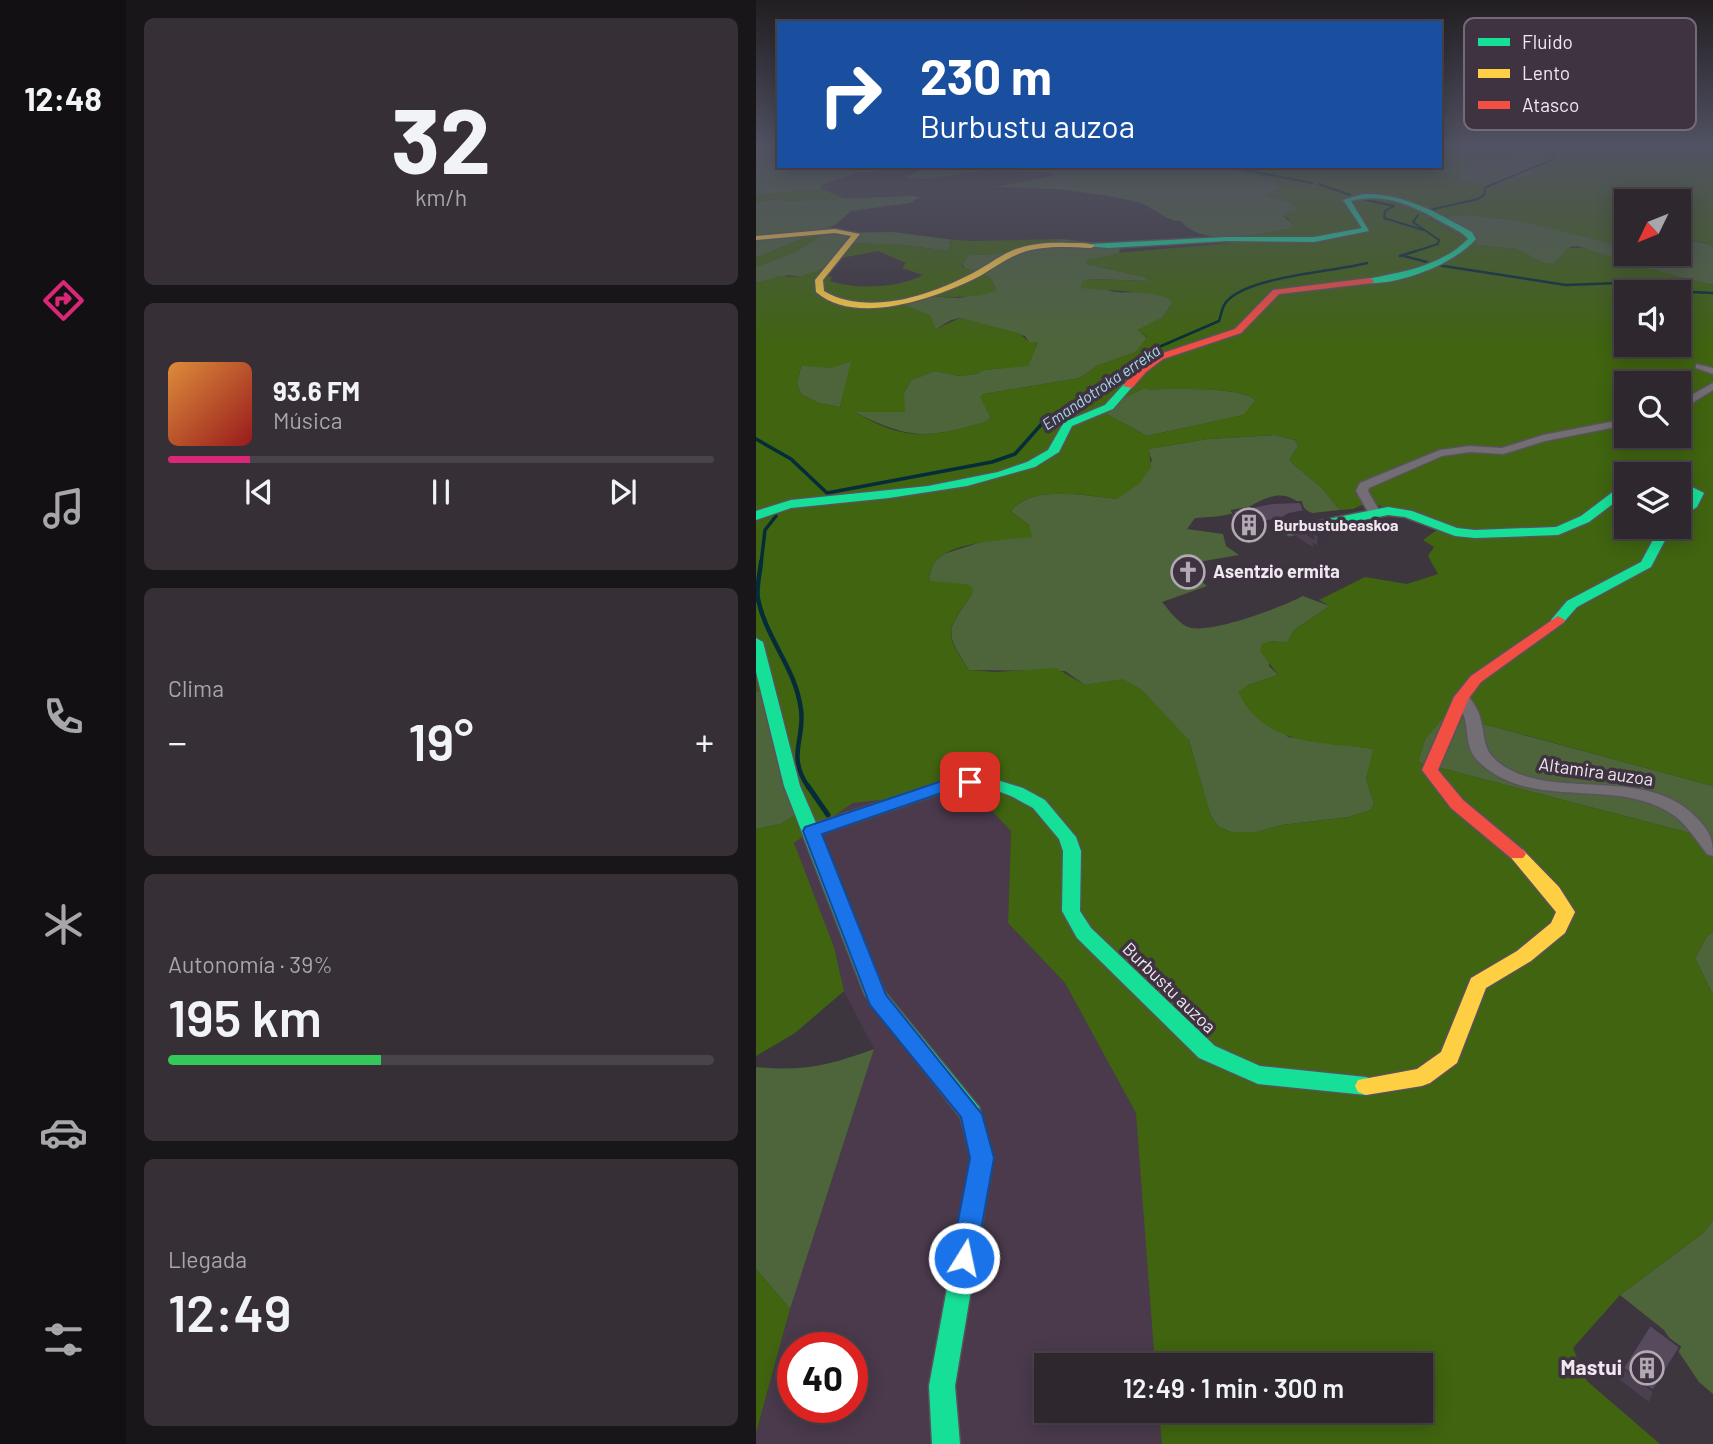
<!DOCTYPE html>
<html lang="es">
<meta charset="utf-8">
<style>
:root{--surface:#2e282e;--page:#363036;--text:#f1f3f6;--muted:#a7a6aa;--line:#49444a;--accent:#db2777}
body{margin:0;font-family:Barlow,sans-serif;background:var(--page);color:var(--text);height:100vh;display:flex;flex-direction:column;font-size:26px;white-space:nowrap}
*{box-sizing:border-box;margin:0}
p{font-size:23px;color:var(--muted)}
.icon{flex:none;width:38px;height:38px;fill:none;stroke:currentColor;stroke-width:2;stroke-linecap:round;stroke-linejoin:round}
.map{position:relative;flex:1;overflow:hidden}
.panel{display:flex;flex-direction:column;gap:18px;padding:18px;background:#191619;width:630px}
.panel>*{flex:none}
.banner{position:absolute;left:21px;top:21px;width:665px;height:147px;border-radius:0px;box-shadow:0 4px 18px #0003,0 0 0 2px var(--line);background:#1a4fa0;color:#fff;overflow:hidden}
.needle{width:46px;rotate:227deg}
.buttons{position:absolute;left:858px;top:189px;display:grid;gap:14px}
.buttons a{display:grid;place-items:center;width:77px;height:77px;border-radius:0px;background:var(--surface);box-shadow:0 4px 18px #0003,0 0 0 2px var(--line);font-size:35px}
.speed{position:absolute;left:21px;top:1332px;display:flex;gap:14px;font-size:35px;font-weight:700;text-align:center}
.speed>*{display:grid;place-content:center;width:91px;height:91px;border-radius:50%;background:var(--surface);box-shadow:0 4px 18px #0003,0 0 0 2px var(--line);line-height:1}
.speed .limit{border:10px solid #d22;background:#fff;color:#111}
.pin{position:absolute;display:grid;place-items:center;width:60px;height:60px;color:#fff;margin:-30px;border-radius:14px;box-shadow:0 4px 10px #0006}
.me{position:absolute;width:77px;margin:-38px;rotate:10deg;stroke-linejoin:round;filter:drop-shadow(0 0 5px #0008)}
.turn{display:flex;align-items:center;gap:24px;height:147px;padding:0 28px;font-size:32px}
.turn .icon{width:91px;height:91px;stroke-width:2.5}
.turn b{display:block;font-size:49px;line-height:60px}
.big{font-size:52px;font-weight:600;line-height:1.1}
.panel .tile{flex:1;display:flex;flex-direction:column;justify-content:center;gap:10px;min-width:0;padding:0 24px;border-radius:10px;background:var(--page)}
.panel .dial{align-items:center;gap:0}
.dial b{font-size:91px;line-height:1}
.song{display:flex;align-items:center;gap:21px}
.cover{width:84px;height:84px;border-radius:10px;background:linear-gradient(135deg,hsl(30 70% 55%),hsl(0 70% 35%))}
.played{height:7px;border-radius:4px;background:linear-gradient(90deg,var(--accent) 15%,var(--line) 15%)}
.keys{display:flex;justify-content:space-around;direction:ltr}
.heat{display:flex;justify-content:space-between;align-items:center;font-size:38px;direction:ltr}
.charge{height:10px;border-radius:5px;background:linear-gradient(90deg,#34c759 39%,var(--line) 0)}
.trip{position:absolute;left:278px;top:1353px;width:399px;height:70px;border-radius:0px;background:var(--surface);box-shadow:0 4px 18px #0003,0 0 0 2px var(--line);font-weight:600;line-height:70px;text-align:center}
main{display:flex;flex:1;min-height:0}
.dock{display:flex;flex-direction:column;width:126px;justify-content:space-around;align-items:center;background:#121012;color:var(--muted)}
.dock .icon{width:49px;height:49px}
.dock .on{color:var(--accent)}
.dock b{font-size:32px;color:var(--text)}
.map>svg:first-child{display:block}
.built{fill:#4a3a4c;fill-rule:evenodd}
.green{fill:#4e653b}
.forest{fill:#406410;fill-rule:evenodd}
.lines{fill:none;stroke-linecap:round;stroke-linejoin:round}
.stream-far4{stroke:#052d39;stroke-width:2}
.stream-far3{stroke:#052d39;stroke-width:2.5}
.stream-far2{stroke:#052d39;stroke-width:3.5}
.stream-far1{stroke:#052d39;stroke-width:4.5}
.stream{stroke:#052d39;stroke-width:5}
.street-casing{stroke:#59535a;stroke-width:3}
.fast-casing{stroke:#59535a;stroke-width:3}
.slow-casing{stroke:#59535a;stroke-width:3}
.jam-casing{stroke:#59535a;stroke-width:3}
.street{fill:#736d74;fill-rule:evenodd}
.fast{fill:#16e098;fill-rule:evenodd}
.slow{fill:#ffcf43;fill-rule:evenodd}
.jam{fill:#f24e42;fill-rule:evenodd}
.wall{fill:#4b4050}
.shaded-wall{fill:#3d3441}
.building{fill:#574a5d;stroke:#3d3441;stroke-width:2}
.route{fill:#1a73e8;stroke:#114b97;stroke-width:2}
.labels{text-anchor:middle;stroke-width:7;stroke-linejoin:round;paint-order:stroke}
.far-water-label{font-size:16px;font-style:italic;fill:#a4daf0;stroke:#3f3341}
.far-poi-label{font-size:16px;font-weight:bold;fill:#f0e8f1;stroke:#3f3341;text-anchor:start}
.poi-label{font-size:18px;font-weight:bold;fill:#f0e8f1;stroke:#3f3341;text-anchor:start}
.street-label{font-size:18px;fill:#f0e8f1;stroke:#3f3341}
.near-poi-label{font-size:21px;font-weight:bold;fill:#f0e8f1;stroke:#3f3341;text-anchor:end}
.key{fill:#3f3341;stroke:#746976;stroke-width:2}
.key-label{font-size:19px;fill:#f0e8f1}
</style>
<main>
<nav class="dock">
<b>12:48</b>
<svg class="icon on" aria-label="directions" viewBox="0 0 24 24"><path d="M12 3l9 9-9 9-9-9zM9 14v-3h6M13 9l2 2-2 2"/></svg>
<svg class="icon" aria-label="music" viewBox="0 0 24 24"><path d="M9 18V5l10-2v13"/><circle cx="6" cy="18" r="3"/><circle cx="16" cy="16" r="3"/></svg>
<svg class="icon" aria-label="phone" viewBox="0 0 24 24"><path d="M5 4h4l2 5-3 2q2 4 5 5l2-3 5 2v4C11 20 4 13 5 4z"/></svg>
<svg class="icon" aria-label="climate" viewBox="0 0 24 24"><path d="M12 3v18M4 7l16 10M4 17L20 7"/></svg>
<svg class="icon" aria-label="car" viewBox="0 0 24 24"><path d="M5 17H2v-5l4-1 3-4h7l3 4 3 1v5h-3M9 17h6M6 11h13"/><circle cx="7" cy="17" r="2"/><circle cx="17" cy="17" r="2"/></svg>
<svg class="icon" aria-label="filters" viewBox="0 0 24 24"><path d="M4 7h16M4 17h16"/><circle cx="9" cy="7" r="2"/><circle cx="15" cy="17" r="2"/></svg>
</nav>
<section class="panel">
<div class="tile dial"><b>32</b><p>km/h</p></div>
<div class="tile">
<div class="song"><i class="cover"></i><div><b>93.6 FM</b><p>Música</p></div></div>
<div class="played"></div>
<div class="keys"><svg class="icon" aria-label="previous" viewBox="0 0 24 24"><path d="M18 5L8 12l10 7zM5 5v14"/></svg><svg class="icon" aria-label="pause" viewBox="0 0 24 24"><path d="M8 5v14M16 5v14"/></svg><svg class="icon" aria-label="next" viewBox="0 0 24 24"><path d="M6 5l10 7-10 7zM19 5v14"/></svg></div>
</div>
<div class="tile"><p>Clima</p>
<div class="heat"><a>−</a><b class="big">19°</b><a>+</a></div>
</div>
<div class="tile"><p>Autonomía · 39%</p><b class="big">195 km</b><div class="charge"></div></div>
<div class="tile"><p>Llegada</p><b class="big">12:49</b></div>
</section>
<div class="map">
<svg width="957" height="1444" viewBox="0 0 957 1444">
<rect width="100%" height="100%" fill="#3d363e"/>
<path class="built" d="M187 793 222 796 255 831 252 923 309 983 381 1113 401 1365H290V1410L404 1411 407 1444H0V1433L34 1309 118 1049 88 991 38 843 97 803ZM37 1348H96V1407H37Z"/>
<path class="green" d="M0 146H23V166H132L114 173 103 172 66 185 65 189 0 195Z
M784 146 817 148 781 159 777 174 773 176 736 186 701 181 710 167 771 155 766 150Z
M172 166H463L514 178 525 188 510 195 535 203 543 210 527 216 538 225 532 229C505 233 445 248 425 221 410 222 397 206 381 202 335 191 288 187 240 187L299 175 295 173 232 170 171 179 149 178Z
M157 196 164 197 154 203 95 211 79 225 0 258V202L27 198 28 201Z
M713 215 767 221 870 247V254H922V239L953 244 957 247V285L880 266 822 246 814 247 799 263H787L761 249 722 245 672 217Z
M137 232 190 239 194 240 195 246 191 251 141 244H97L66 269 45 277 32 275 0 283V267L38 252 70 233Z
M305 239 361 245 364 247 363 253 330 261 331 264 388 277 393 281 333 279C341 283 350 291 358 292 374 294 407 288 417 302L406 318 382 330 391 338 380 352 341 366 324 378 228 394 225 397 235 418 230 422C169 439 156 440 98 412H148V393L155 380 179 371 204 376 220 374 228 370 272 365 282 342H273L269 336 204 318 195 320 180 329 168 313 145 304 163 296 204 298 240 289 235 279 210 269 205 263 213 255 239 254Z
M96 360 84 407 62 403 45 394 41 384 45 366C64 365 78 369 96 360Z
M386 389C411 390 482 385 500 400L488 415 391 436 347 412 351 406Z
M520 435 539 440 542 446 534 459 536 463 565 487 584 510 556 513C548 510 546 504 539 500 517 486 497 508 478 513 465 517 452 517 439 518L431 529 467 534 470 546 483 555 430 564 429 568 451 586 406 602C414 611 423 625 435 628 459 632 524 608 547 596L571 605V608L538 630 531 643 514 641 513 666 522 675 492 685 532 737 618 749 610 779 618 803 615 810 593 817 526 825 501 832H475L463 827 455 816 449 797 433 740 358 681 329 685 309 671 213 670C188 631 190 632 216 594L174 581 173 577 178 562 188 554 274 526 255 511C275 484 332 496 361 499L396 461 392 449 452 439Z
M10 691 41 814 25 824 0 829V692Z
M690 714 957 786V839L662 762 669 739Z
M957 932V995L939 958 951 936Z
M118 1049 34 1309 0 1269V1067C46 1072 75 1065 118 1049Z
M957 1220V1394L943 1382 908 1330 864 1295 947 1233Z"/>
<path class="forest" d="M684 146H784L767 150 771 154 710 167 702 181 736 186 773 176 777 174 780 159 814 150 816 146H957V247L951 243 922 239V201H870V247L760 220 713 215 672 218 722 245 761 249 787 263H799L811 248H829L880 266 957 285V786L691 714 669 739 662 762 957 839V932L951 936 939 958 957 995V1220L947 1233 864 1295 817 1348 831 1381 904 1444H406L403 1411 665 1410V1365H399L380 1113 309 983 252 923 255 831 222 796 187 793 97 803 38 843 78 947 88 991 39 1033 0 1056V829L25 824 40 814 10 691 0 692V283L24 276 42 277 63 270 66 271 64 275 76 277 74 281C101 290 143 288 167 275L146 268 150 263 122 251 80 259 100 243 141 244 191 251 196 242 190 239 214 241 305 239C284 251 237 255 213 255L205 266 233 276 240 289 237 292C206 302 177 292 147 301L145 304 174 315 180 329 204 318 263 333 273 342H282L272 366 228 370 220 374 204 376 179 371 155 380 148 393 149 412H99C151 443 175 437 229 422L235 418 224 397 228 394 324 378 341 366 380 352 391 337 381 330 406 318 417 302C407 290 346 291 325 288L326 282 333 279 392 281 388 277 331 264 329 262 332 260 360 253 475 243 479 238 532 229 538 225 531 217 525 216 542 209 535 203 509 194 525 188 514 178 463 166H684ZM870 292H922V345H870ZM95 361 84 407 62 403 45 394 41 384 45 366 76 368ZM870 383H922V436H870ZM386 389C411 390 482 385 500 400L487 415 391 436 348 412 351 406ZM520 435 539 440 542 446 534 459 536 463 565 487 584 510 597 509 613 502 685 527 667 540 678 547 672 556 682 574 651 584 609 577 563 600 571 604V608L538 630 531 643 514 641 506 644 504 651 522 675 492 685 482 692C509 747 564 741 617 749L610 779 618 803 615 810 593 817 526 825 501 832H475L463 827 455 816 433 740 385 689 367 679 329 685 300 668 240 672 213 670C187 631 190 632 216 594L217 588 210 584 174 581 173 576C175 572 176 565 180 561 197 541 250 540 276 537L274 526 255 511C274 484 333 496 361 499L384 483 395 467 393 449 452 439ZM870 474H922V527H870Z
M65 189 91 199 28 201 26 198 0 202V195Z
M63 232 70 233 38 252 0 267V258Z
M0 1269 34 1309 0 1433Z"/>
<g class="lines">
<path class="stream-far4" d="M468 166 556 183
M563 184 594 195
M602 198 638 206 629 211 628 218 667 230
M674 210 722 199 728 195 730 187 798 159 802 146
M654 253 682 244 683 240 657 222 662 215"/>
<path class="stream-far3" d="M644 256 660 251
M648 256 671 262
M681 265 810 285 864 283 914 291 957 293
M342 389 390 361 396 350 463 321C465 315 466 306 471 301 494 276 577 272 611 263"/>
<path class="stream-far2" d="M0 439 35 459 71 493 236 462 259 454 290 419 345 387
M5 564 9 530 20 516"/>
<path class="stream-far1" d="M5 562C4 573 0 588 2 599 10 639 40 668 45 710 49 740 30 756 53 788"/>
<path class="stream" d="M52 786 72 815"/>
<defs>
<path id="street" d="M940 364 957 368V374L940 368Z
M957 383V390L936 403 922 416V406L928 399Z
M870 419V425L789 441 747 454 714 452 686 456 613 488 612 491 624 512 622 515H614L600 491 604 483 684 450 714 446 746 448 787 435Z
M706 692 711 694C716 701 722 709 724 717 731 742 725 751 749 767 802 800 893 765 942 819 954 832 957 839 957 856L951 854C942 842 932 827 920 817 863 774 775 814 722 761 709 748 713 732 708 716 706 709 702 703 698 697Z"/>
<path id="fast" d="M607 194C648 193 681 213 716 232L720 239C698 264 644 285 611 283V279C647 272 685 266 712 239 706 232 697 228 689 224 660 207 629 192 595 201L613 231 558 242 470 241 352 248 331 246 335 244 470 237H558L606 228 587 200Z
M368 384 377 386 357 409 316 426 303 452 279 467 211 486 133 498 35 508 0 520V511L35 500 172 486 242 472 271 462 292 450 308 422 349 405Z
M922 480 948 493 941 507 922 519V509L932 502 935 494 922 488Z
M866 485H870V494L833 522 802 535 719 538 699 536 649 517 632 515 533 535 527 531 533 527 632 507 656 511 701 528 719 530 800 527 825 516Z
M904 527H916L895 567 821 607 807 623H797L795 620 811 601 885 562Z
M0 638 7 642 44 786 60 823 189 781 214 777 241 780 267 788 289 800 320 837 325 851 324 911 335 928 459 1046 504 1066 610 1077 618 1080 621 1086 618 1092 610 1095 502 1084 443 1058 321 938 306 911 307 851 303 839 277 808 255 796 239 790 214 787 191 791 64 834 128 991 223 1107 237 1158 199 1386 204 1444H176L173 1386 215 1158 205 1118 109 995 28 786 0 672Z"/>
<path id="slow" d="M79 229 104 234 67 280 68 291C112 317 175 295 217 273 232 265 244 255 260 249 277 243 295 242 313 243 322 243 332 242 339 246L335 248C312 247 287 245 265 253 248 259 234 271 218 279 177 299 99 326 60 292L59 280 95 236 79 233 0 240V236Z
M761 848 767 850 803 887 819 912 809 933 775 961 730 988 701 1063 674 1083 666 1086 610 1095 602 1092 599 1086 602 1080 661 1069 685 1052 715 978 761 951 795 923 800 912 752 854 755 850Z"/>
<path id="jam" d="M614 278 618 281 617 283 523 294 485 333 407 359 390 372 376 388 367 386 382 368 401 355 479 329 517 290Z
M802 616 809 620 807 623 725 682 713 698 682 770 707 800 767 850 770 854 767 858H755L695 808 666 770 698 697 715 676Z"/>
</defs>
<use href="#street" class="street-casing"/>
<use href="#fast" class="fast-casing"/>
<use href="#slow" class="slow-casing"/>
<use href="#jam" class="jam-casing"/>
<use href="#street" class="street"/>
<use href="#fast" class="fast"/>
<use href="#slow" class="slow"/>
<use href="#jam" class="jam"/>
</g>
<path class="wall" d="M476 511 548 520 532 523 523 529 486 535 476 520Z
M542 527 578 530V539L561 545 557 543V547L541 537Z
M919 1358 893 1402 863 1379 867 1368Z"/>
<path class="shaded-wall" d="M548 511V520L532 523 523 529 486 535V525Z
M578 530V539L561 545 562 535Z
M924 1347 919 1358 893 1402 897 1391Z"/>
<path class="building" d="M545 502 548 511 533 514 524 519 486 525 476 511 516 503Z
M567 522 578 530 562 535 556 533 557 538 542 527Z
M894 1325 924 1347 897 1391 867 1368Z"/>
<linearGradient id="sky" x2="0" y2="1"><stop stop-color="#221e22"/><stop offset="0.42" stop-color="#515263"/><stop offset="1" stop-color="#515263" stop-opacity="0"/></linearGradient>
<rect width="957" height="348" fill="url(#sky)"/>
<path class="route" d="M214 777 222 782 220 786 191 791 66 834 130 995 226 1114 238 1158 220 1258 216 1267 208 1270 199 1267 195 1258 214 1158 205 1117 114 1005 47 831 49 827 183 782Z"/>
<defs>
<symbol id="building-ring" viewBox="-11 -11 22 22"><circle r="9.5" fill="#3f3341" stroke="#b1aab2" stroke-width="1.5"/><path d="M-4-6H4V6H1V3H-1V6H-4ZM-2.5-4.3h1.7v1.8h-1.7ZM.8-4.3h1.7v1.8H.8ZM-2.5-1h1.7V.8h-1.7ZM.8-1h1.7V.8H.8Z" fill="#b1aab2"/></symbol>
<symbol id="church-ring" viewBox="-11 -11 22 22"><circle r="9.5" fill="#3f3341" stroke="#b1aab2" stroke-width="1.5"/><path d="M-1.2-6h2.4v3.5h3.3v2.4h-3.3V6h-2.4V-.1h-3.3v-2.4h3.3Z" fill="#b1aab2"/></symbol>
</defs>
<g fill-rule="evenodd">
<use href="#building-ring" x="474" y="506" width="38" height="38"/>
<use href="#church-ring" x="413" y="553" width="38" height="38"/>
<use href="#building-ring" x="872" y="1349" width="38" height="38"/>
</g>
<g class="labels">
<g class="far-water-label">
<text transform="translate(345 387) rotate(-34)" y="6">Emandotroka erreka</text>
</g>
<g class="far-poi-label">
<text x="518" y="531">Burbustubeaskoa</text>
</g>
<g class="poi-label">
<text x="457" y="578">Asentzio ermita</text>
</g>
<g class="street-label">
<text transform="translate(840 772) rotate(8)" y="6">Altamira auzoa</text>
<text transform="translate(413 988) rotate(44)" y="6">Burbustu auzoa</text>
</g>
<g class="near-poi-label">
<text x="866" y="1375">Mastui</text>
</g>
</g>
<rect x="708" y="18" width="232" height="112" rx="10" class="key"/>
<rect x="722" y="38" width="32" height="8" fill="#16e098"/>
<rect x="722" y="69" width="32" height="9" fill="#ffcf43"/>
<rect x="722" y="101" width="32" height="8" fill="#f24e42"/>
<g class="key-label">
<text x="766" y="49">Fluido</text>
<text x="766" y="80">Lento</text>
<text x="766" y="112">Atasco</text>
</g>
</svg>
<div class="buttons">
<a><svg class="needle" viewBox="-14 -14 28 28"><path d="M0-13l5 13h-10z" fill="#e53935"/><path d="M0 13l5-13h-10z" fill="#a7a6aa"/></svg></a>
<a><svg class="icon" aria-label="sound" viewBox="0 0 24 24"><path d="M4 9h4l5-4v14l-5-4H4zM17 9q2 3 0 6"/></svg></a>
<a><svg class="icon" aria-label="search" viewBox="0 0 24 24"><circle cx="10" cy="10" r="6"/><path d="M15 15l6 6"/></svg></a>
<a><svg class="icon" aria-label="layers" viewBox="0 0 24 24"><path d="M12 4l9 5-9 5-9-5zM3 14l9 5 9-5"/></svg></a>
</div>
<div class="speed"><div class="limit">40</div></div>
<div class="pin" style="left:214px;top:782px;background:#d93025"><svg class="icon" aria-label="arrive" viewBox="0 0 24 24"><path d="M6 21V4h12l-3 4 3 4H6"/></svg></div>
<svg class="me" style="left:208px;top:1258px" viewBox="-20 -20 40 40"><circle r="17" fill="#1a73e8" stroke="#fff" stroke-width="3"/><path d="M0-11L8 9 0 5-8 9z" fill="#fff"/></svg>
<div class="trip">12:49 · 1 min · 300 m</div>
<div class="banner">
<div class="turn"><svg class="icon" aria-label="right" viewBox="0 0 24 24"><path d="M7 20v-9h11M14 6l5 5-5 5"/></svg><div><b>230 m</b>Burbustu auzoa</div></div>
</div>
</div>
</main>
